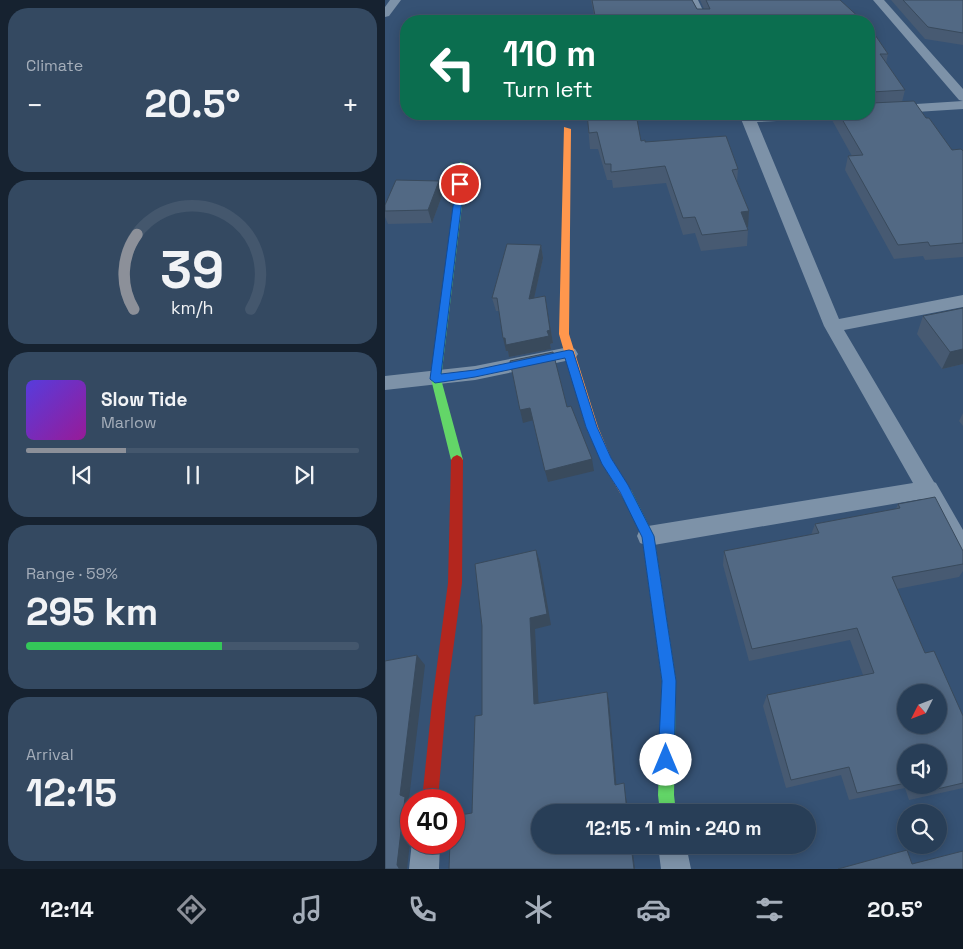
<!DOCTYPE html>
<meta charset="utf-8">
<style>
:root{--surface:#283e57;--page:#344961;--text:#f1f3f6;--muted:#a5aeba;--line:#44576d;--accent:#8c9099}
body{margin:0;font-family:"Space Grotesk",sans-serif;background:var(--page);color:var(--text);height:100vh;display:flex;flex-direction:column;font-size:19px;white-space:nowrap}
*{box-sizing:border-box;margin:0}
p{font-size:16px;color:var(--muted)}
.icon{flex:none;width:28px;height:28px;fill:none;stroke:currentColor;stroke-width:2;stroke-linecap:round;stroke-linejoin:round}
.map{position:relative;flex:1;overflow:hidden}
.panel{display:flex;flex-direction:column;gap:8px;padding:8px;background:#162230;width:385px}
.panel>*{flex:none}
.banner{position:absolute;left:15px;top:15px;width:475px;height:105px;border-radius:20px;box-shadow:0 2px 12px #0003,0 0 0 1px var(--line);background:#0b6e4f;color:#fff;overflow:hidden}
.needle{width:32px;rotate:228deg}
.controls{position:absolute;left:512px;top:684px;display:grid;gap:10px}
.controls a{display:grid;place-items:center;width:50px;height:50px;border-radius:50%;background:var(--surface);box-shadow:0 2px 12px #0003,0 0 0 1px var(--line);font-size:25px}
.speed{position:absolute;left:15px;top:789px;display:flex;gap:10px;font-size:25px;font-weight:700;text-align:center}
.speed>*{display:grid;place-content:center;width:65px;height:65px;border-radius:50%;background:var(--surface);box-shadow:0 2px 12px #0003,0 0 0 1px var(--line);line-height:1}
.speed .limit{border:8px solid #d22;background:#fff;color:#111}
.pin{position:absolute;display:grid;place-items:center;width:42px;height:42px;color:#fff;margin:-21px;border:2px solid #fff;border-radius:50%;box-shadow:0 1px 5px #0007}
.me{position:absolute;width:55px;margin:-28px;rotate:0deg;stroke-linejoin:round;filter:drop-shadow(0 0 4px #0008)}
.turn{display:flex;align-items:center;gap:18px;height:105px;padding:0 20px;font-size:22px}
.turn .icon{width:65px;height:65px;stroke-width:2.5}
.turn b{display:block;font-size:35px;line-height:42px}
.big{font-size:38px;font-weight:600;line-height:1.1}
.panel .tile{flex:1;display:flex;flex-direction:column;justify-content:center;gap:8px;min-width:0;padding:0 18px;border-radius:20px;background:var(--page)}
.panel .dial{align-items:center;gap:0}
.dial svg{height:130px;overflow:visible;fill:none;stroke:var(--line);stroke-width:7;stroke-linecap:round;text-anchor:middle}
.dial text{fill:var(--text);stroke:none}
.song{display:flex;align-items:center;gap:15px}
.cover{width:60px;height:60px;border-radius:8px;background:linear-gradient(135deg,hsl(250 70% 55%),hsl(300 70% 35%))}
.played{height:5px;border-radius:2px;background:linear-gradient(90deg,var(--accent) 30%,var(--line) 30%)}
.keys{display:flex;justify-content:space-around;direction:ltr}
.heat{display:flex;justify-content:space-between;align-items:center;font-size:28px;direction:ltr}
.charge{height:8px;border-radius:4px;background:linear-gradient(90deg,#34c759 59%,var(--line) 0)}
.trip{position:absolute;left:146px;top:804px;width:285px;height:50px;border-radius:25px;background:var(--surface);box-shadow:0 2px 12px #0003,0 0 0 1px var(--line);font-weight:600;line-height:50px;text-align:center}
.tab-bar{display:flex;height:80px;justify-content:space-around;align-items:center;background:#101923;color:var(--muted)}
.tab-bar .icon{width:35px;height:35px}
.tab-bar .selected{color:var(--accent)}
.tab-bar b{font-size:22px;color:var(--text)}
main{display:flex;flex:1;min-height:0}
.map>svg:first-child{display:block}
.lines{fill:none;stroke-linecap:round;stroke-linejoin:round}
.street{fill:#7d92a8;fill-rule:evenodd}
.fast{fill:#63d668;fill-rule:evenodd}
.slow{fill:#ff974d;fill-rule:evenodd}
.jam{fill:#b3261e;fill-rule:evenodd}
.wall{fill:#475a72;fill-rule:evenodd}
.shaded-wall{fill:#394a5c}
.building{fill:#526984;stroke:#394a5c;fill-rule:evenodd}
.route{fill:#1a73e8;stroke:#114b97}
</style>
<main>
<section class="panel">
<div class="tile"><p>Climate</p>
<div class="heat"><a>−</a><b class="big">20.5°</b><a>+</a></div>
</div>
<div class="tile dial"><svg viewBox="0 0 100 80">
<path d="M14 69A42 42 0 1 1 86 69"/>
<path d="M14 69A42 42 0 0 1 16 23" stroke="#8c9099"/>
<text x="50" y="56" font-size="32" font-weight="700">39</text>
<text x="50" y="72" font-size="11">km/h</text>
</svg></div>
<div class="tile">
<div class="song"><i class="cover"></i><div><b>Slow Tide</b><p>Marlow</p></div></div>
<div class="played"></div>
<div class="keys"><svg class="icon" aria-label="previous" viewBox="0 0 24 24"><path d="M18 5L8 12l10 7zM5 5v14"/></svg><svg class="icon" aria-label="pause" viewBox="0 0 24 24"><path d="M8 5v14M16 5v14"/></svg><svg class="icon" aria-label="next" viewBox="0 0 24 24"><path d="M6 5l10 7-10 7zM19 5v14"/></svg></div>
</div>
<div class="tile"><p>Range · 59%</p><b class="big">295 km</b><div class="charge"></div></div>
<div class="tile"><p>Arrival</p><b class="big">12:15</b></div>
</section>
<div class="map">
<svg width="578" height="869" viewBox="0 0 578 869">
<rect width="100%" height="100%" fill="#365274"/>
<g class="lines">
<path class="street" d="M5 0H16L4 16 0 17V7Z
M303 0H313L323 21H313Z
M488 0H499L578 89V101L574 100Z
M578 101V109L484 115 479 114H484V107Z
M354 114H456L449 118 372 122 454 319 578 295V307L459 330 549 482 551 483 578 530V561L570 558 537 499 263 546 255 543 252 536 255 529 263 526 528 483 439 326Z
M184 347 190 349 193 354 190 359 90 380 0 390V376L90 366Z
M27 842H55L54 869H24Z
M273 845H301L306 869H276Z"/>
<path class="fast" d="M75 162 82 164 56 379 78 460 76 463H68L66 460 46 379Z
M242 489 246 490 269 536 291 681 289 795 291 812H275L273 795 277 681 257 536 236 494 238 490Z"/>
<path class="slow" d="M179 127 186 129 184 334 213 427 226 458 248 494 246 498 242 499 238 498 217 463 201 427 174 334Z"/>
<path class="jam" d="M72 455 76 457 78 460 77 583 61 703 53 800H37L47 703 63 583 66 460 68 457Z"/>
</g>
<path class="wall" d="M206 0H307L312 9H319L315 0H455L478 21H210Z
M506 0H578V45L540 39Z
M484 26 503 54 501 63 520 90 517 102 541 118 567 150 578 151V257L540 260 538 256 509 259 460 170 463 156H467L447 120 448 114H484Z
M202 114 256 141 353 169 352 182 364 211 362 227 363 230 362 246 316 251 310 233 298 235 281 183 228 188 227 180H222L213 149H205Z
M54 181 58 193 47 223 3 224 0 217V205Z
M156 245 158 258 149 298 160 296 168 343 165 344 166 349 124 357 123 351H121L114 311H111L107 298Z
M538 316 578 364 557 369 532 334Z
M578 413V426L574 421Z
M513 504 578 551V571L574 577 512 589 540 653 578 716V788L524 800 520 788 464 800 456 775 401 788 378 706 382 695 478 675 465 640 364 661 338 565 339 551 426 535 430 524 511 509ZM521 752 554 785H521Z"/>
<path class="shaded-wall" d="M54 181 58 193 47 223 43 210Z
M364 211 363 227 354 228 356 212Z
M156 245 158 258 146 312 144 299Z
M160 296 168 343 165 344 166 349 124 357 123 351H121L118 338 162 331Z
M578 349V364L557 369 565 352Z
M145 408 149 420 138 423 135 410Z
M207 459 209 471 163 482 160 471Z
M151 550 155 562 166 625 150 629 154 712 149 704 145 618Z
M32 655 40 665 24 799 26 801V834L22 869H14L12 865 15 795Z
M222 692 224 701 232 791 230 785Z
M239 783 240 790 243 812H242Z
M246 845H247L250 869H249Z"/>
<path class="building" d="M207 0H307L312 9H325L321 0H455L478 21H374L372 16 312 20V21H211Z
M518 0H578V33L543 27Z
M484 26 503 54H495L520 90 487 92 485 99H484Z
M529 101 541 118H544L567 150 576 149 578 151V243L545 246 543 242 513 245 463 156 478 155 454 114H484V102L487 103Z
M202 114H251L256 141 260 140V142L341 136 353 169 347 170 364 211 356 212 363 230 317 235 310 217 298 218 280 166 226 172V164H220L212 132 204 133Z
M11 180 54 181 43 210 0 211V205Z
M122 244 156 245 144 299 160 296 165 330 162 331 164 336 121 345 120 338H118L112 298H107Z
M578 308V349L565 352 538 316Z
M168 352 182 407 186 406 207 459 160 471 145 408 135 410 125 361Z
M550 497 578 551V564L507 577 540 653 549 651 578 716V783L535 793 532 785H554V752H521V783L472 793 464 767 406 780 382 695 489 673 472 628 367 649 339 551 434 533 430 524 515 508 513 504ZM521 692H554V725H521Z
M151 550 162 614 145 618 149 704 222 692 230 785 239 783 242 812H155V845H246L249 869H64L65 842H69V816L87 813 90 716 97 715V626L90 564Z
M32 655 15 795 20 797 12 865 14 868V869H0V661Z
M522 850 527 864 578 851V869H453Z"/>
<path class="route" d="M75 181 79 184 56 374 90 370 184 350 188 351 212 427 226 458 243 485 269 536 291 681 289 760 286 765 281 767 276 765 273 760 277 681 257 537 235 492 217 464 201 427 180 358 90 377 50 383 45 379 71 184Z"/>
</svg>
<div class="controls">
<a><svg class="needle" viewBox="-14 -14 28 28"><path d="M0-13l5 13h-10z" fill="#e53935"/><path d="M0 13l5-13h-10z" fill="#a5aeba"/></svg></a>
<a><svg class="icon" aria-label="sound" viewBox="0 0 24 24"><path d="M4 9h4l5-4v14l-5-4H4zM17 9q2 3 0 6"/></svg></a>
<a><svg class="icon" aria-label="search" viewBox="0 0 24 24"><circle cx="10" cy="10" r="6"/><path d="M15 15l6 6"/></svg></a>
</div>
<div class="speed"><div class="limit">40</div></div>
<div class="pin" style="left:75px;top:184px;background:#d93025"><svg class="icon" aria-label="arrive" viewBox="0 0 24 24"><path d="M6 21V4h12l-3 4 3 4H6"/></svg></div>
<svg class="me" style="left:281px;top:760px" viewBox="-20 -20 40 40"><circle r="19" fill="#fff"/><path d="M0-13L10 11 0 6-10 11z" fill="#1a73e8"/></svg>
<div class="trip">12:15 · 1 min · 240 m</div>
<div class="banner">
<div class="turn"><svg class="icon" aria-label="left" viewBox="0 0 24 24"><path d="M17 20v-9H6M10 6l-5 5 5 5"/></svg><div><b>110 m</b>Turn left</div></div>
</div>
</div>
</main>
<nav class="tab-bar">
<b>12:14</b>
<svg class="icon selected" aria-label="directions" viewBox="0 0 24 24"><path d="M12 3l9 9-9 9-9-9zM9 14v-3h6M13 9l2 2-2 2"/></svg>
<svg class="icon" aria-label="music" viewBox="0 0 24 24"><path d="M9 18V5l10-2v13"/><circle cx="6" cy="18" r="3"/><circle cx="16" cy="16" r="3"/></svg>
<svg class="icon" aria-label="phone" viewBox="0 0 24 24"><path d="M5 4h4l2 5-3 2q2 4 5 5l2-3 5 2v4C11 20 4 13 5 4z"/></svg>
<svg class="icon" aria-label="climate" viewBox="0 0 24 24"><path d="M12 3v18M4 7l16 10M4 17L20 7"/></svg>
<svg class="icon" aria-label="car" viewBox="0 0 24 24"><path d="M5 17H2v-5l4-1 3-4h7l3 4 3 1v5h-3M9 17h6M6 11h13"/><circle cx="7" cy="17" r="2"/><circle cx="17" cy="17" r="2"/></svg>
<svg class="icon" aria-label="filters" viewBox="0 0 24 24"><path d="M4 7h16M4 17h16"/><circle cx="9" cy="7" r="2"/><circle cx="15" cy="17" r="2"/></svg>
<b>20.5°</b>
</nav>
